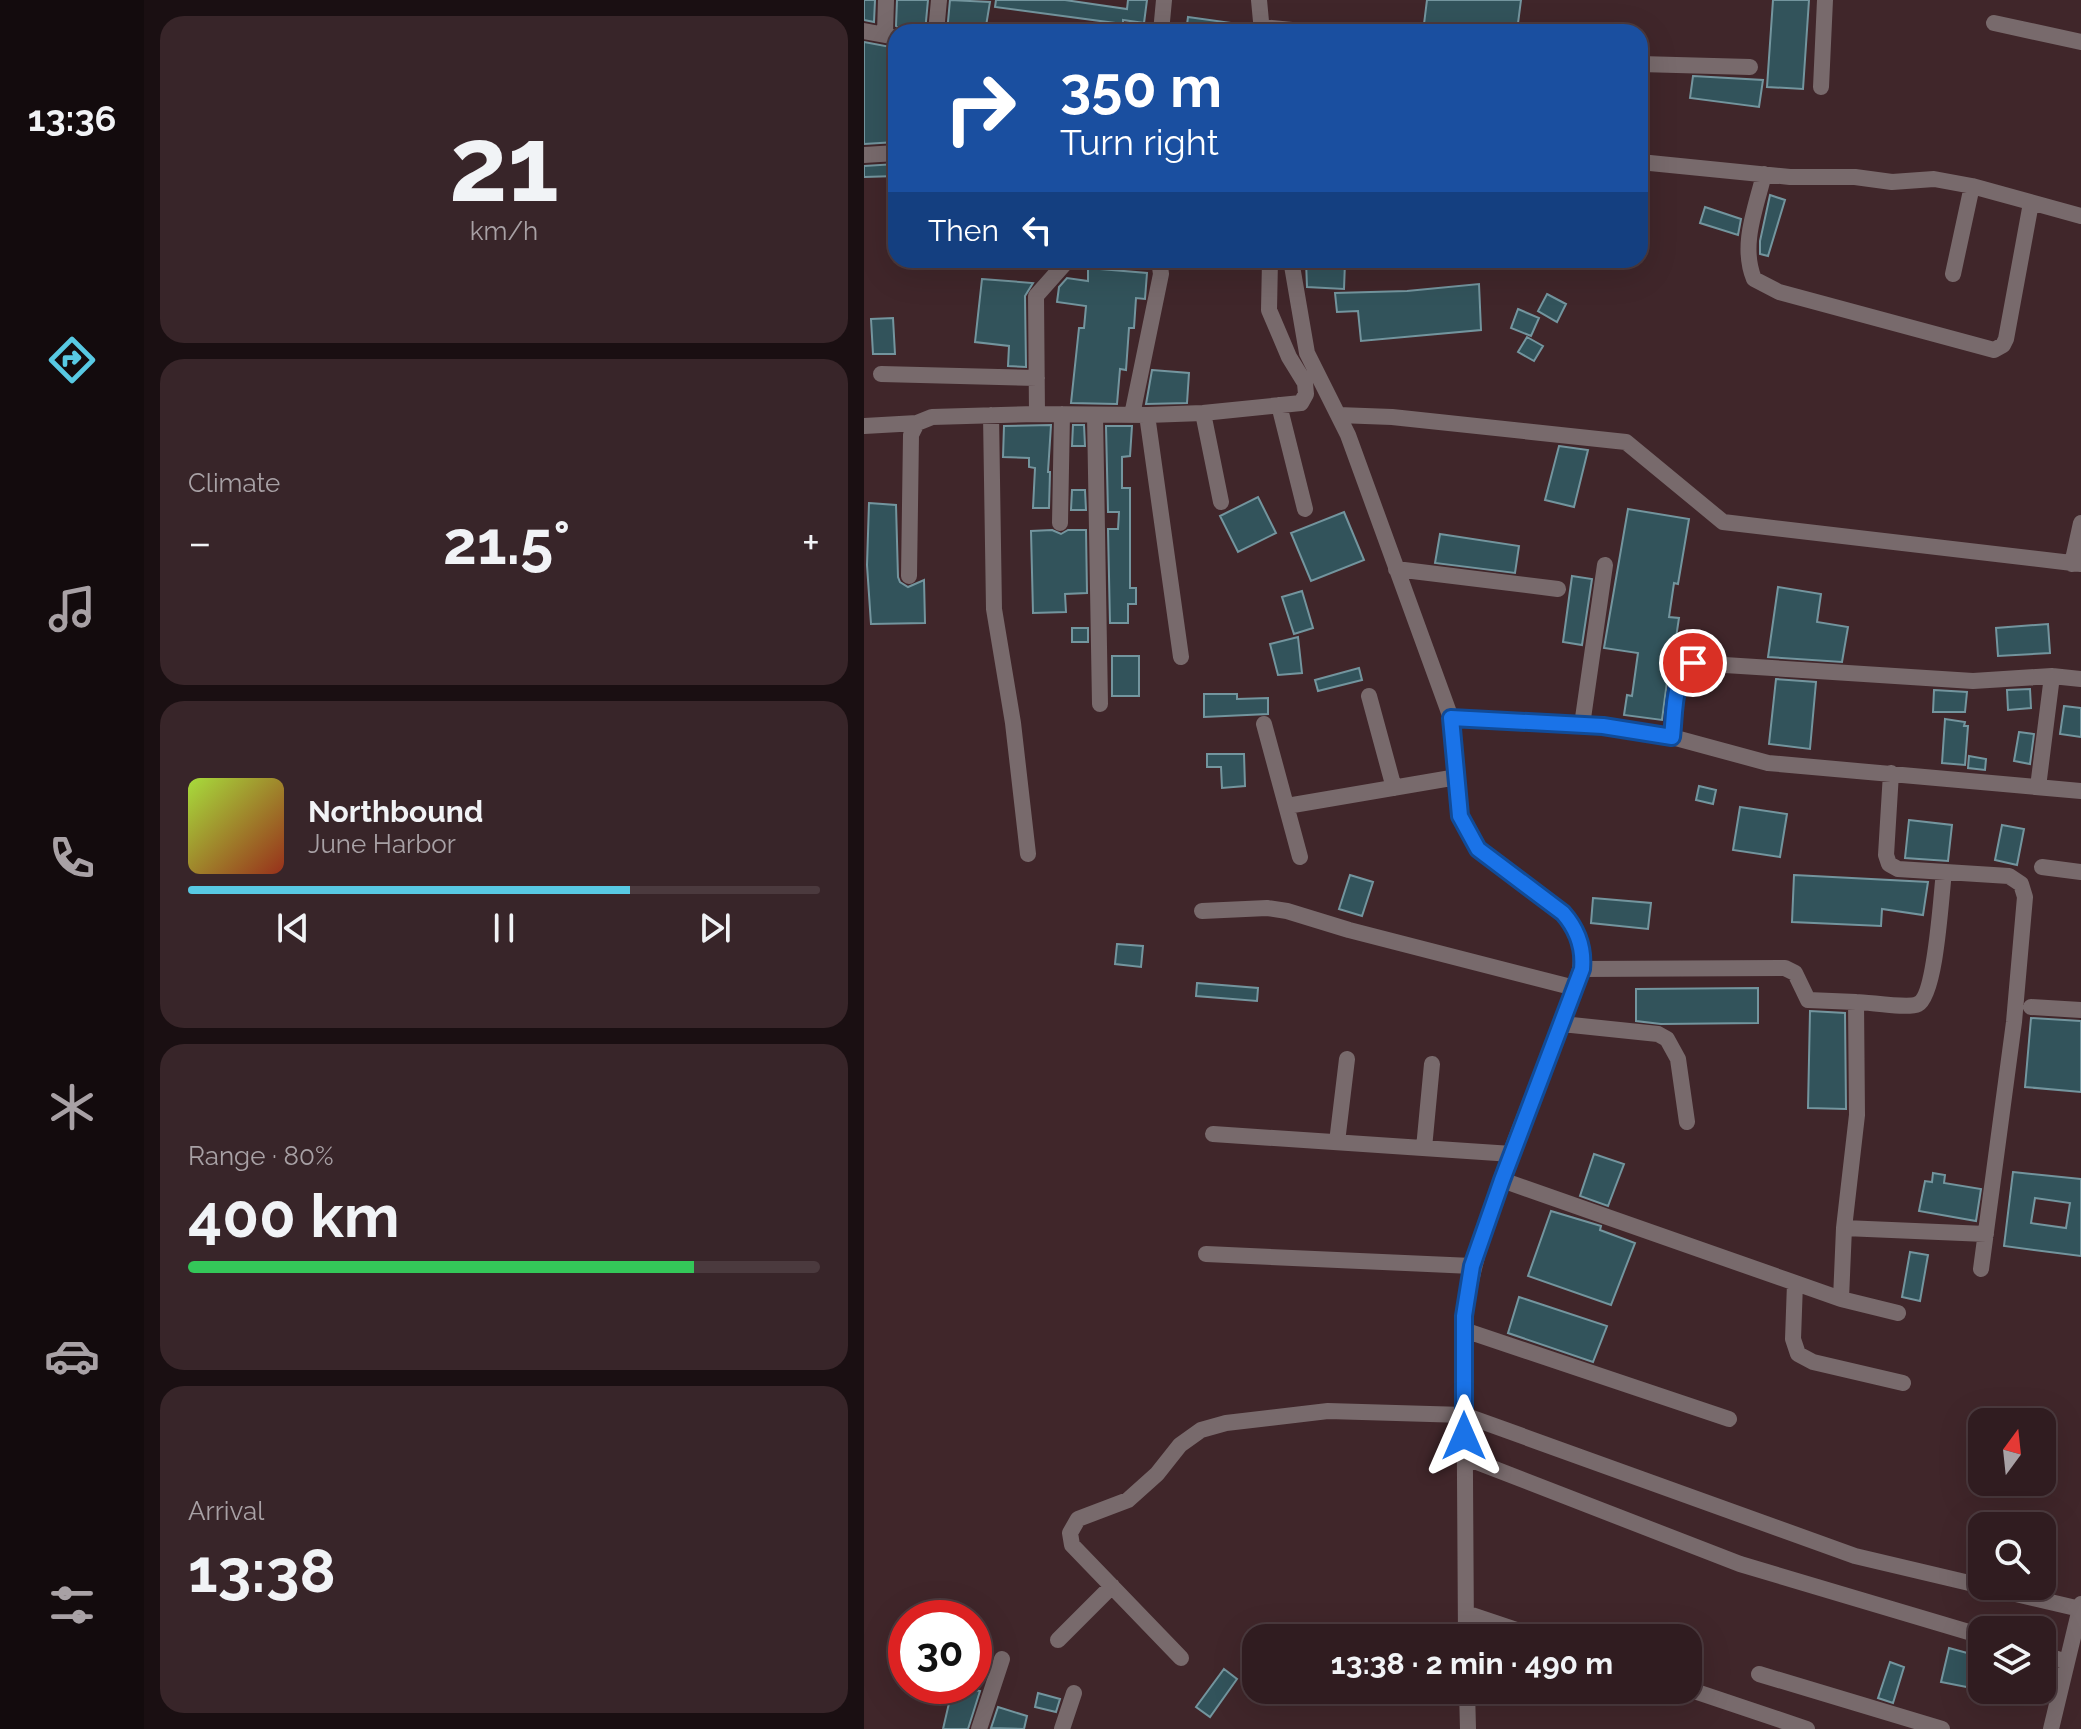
<!DOCTYPE html>
<meta charset="utf-8">
<style>
:root{--surface:#301c20;--page:#382529;--text:#f1f3f6;--muted:#a8a1a5;--line:#4b3a3e;--accent:#58c9e3}
body{margin:0;font-family:Raleway,sans-serif;background:var(--page);color:var(--text);height:100vh;display:flex;flex-direction:column;font-size:30px;white-space:nowrap}
*{box-sizing:border-box;margin:0}
p{font-size:26px;color:var(--muted)}
.icon{flex:none;width:44px;height:44px;fill:none;stroke:currentColor;stroke-width:2;stroke-linecap:round;stroke-linejoin:round}
.map{position:relative;flex:1;overflow:hidden}
.panel{display:flex;flex-direction:column;gap:16px;padding:16px;background:#1a0f12;width:720px}
.panel>*{flex:none}
.guide{position:absolute;left:24px;top:24px;width:760px;height:244px;border-radius:24px;box-shadow:0 8px 32px #0002,0 0 0 2px var(--line);background:#1a4fa0;color:#fff;overflow:hidden}
.needle{width:52px;rotate:15deg}
.controls{position:absolute;left:1104px;top:1408px;display:grid;gap:16px}
.controls a{display:grid;place-items:center;width:88px;height:88px;border-radius:16px;background:var(--surface);box-shadow:0 8px 32px #0002,0 0 0 2px var(--line);font-size:40px}
.speed{position:absolute;left:24px;top:1600px;display:flex;gap:16px;font-size:40px;font-weight:700;text-align:center}
.speed>*{display:grid;place-content:center;width:104px;height:104px;border-radius:50%;background:var(--surface);box-shadow:0 8px 32px #0002,0 0 0 2px var(--line);line-height:1}
.speed .limit{border:12px solid #d22;background:#fff;color:#111}
.pin{position:absolute;display:grid;place-items:center;width:68px;height:68px;color:#fff;margin:-34px;border:4px solid #fff;border-radius:50%;box-shadow:0 2px 8px #0007}
.me{position:absolute;width:88px;margin:-44px;rotate:0deg;stroke-linejoin:round;filter:drop-shadow(0 0 6px #0008)}
.turn{display:flex;align-items:center;gap:28px;height:168px;padding:0 40px;font-size:36px}
.turn .icon{width:104px;height:104px;stroke-width:2.5}
.turn b{display:block;font-size:56px;line-height:68px}
.then{display:flex;align-items:center;height:76px;padding:0 40px;background:#0003;gap:16px;font-size:30px}
.big{font-size:60px;font-weight:700;line-height:1.1}
.panel .tile{flex:1;display:flex;flex-direction:column;justify-content:center;gap:12px;min-width:0;padding:0 28px;border-radius:24px;background:var(--page)}
.panel .dial{align-items:center;gap:0}
.dial b{font-size:104px;line-height:1}
.song{display:flex;align-items:center;gap:24px}
.cover{width:96px;height:96px;border-radius:12px;background:linear-gradient(135deg,hsl(80 70% 55%),hsl(10 70% 35%))}
.played{height:8px;border-radius:4px;background:linear-gradient(90deg,var(--accent) 70%,var(--line) 70%)}
.keys{display:flex;justify-content:space-around;direction:ltr}
.heat{display:flex;justify-content:space-between;align-items:center;font-size:44px;direction:ltr}
.charge{height:12px;border-radius:6px;background:linear-gradient(90deg,#34c759 80%,var(--line) 0)}
.trip{position:absolute;left:378px;top:1624px;width:460px;height:80px;border-radius:24px;background:var(--surface);box-shadow:0 8px 32px #0002,0 0 0 2px var(--line);font-weight:700;line-height:80px;text-align:center}
main{display:flex;flex:1;min-height:0}
.tabs{display:flex;flex-direction:column;width:144px;justify-content:space-around;align-items:center;background:#130b0d;color:var(--muted)}
.tabs .icon{width:56px;height:56px}
.tabs .selected{color:var(--accent)}
.tabs b{font-size:36px;color:var(--text)}
.map>svg:first-child{display:block}
.building{fill:#32535b;stroke:#73959e;stroke-width:2;fill-rule:evenodd}
.lines{fill:none;stroke-linecap:round;stroke-linejoin:round}
.minor{stroke:#786a6c;stroke-width:16}
.route-casing{stroke:#114b97;stroke-width:20}
.route{stroke:#1a73e8;stroke-width:14}
</style>
<main>
<nav class="tabs">
<b>13:36</b>
<svg class="icon selected" aria-label="directions" viewBox="0 0 24 24"><path d="M12 3l9 9-9 9-9-9zM9 14v-3h6M13 9l2 2-2 2"/></svg>
<svg class="icon" aria-label="music" viewBox="0 0 24 24"><path d="M9 18V5l10-2v13"/><circle cx="6" cy="18" r="3"/><circle cx="16" cy="16" r="3"/></svg>
<svg class="icon" aria-label="phone" viewBox="0 0 24 24"><path d="M5 4h4l2 5-3 2q2 4 5 5l2-3 5 2v4C11 20 4 13 5 4z"/></svg>
<svg class="icon" aria-label="climate" viewBox="0 0 24 24"><path d="M12 3v18M4 7l16 10M4 17L20 7"/></svg>
<svg class="icon" aria-label="car" viewBox="0 0 24 24"><path d="M5 17H2v-5l4-1 3-4h7l3 4 3 1v5h-3M9 17h6M6 11h13"/><circle cx="7" cy="17" r="2"/><circle cx="17" cy="17" r="2"/></svg>
<svg class="icon" aria-label="filters" viewBox="0 0 24 24"><path d="M4 7h16M4 17h16"/><circle cx="9" cy="7" r="2"/><circle cx="15" cy="17" r="2"/></svg>
</nav>
<section class="panel">
<div class="tile dial"><b>21</b><p>km/h</p></div>
<div class="tile"><p>Climate</p>
<div class="heat"><a>−</a><b class="big">21.5°</b><a>+</a></div>
</div>
<div class="tile">
<div class="song"><i class="cover"></i><div><b>Northbound</b><p>June Harbor</p></div></div>
<div class="played"></div>
<div class="keys"><svg class="icon" aria-label="previous" viewBox="0 0 24 24"><path d="M18 5L8 12l10 7zM5 5v14"/></svg><svg class="icon" aria-label="pause" viewBox="0 0 24 24"><path d="M8 5v14M16 5v14"/></svg><svg class="icon" aria-label="next" viewBox="0 0 24 24"><path d="M6 5l10 7-10 7zM19 5v14"/></svg></div>
</div>
<div class="tile"><p>Range · 80%</p><b class="big">400 km</b><div class="charge"></div></div>
<div class="tile"><p>Arrival</p><b class="big">13:38</b></div>
</section>
<div class="map">
<svg width="1217" height="1729" viewBox="0 0 1217 1729">
<rect width="100%" height="100%" fill="#40262a"/>
<path class="building" d="M0 0H11L10 22 0 20Z
M33 0H64L61 32H42L32 26Z
M86 0 126 2 121 32H83Z
M132 0H201L263 9 264 0H283L280 23 259 20V24L131 7Z
M563 0H657L653 31 635 29V32H632L597 27 596 32H559Z
M909 0H945L939 89 903 87Z
M324 17 382 25 381 32H322Z
M0 42 32 48V142L0 144Z
M829 76 899 80 895 107 826 98Z
M32 164V176L0 177V166Z
M906 195 921 200 904 256 896 254V241Z
M841 207 877 219 874 235 836 223Z
M442 261 481 262 480 289 443 287Z
M224 268 283 273 281 299 272 298 270 328H265L262 370 256 369 253 404 207 403 215 328H220L222 306 193 302 195 287 203 278 224 281Z
M118 279 169 283 161 296 162 367 144 366 145 346 111 342Z
M615 284 617 330 497 341 494 311 473 312 471 293 543 291Z
M683 294 702 304 693 322 674 311Z
M654 309 675 318 667 336 647 328Z
M29 318 31 354H9L7 319Z
M663 337 679 346 670 361 654 352Z
M288 370 325 373 323 403 282 404Z
M187 425 184 472H186L185 508H169L171 468 165 467V458L139 457 140 426Z
M209 425H220L221 446H208Z
M242 426H268L266 456 258 457V488H266V588H272V604H264V623H246L244 529H254L255 512H244Z
M695 446 724 450 710 507 681 500Z
M208 490H221L222 510H207Z
M394 497 412 533 374 552 356 516Z
M5 503 32 505 34 577 36 582 44 587 60 580 61 623 7 624 3 565Z
M764 509 825 519 814 584 810 583 805 617 815 618 810 651H807L798 720 760 715 763 695 768 696 774 653 740 648Z
M480 512 500 560 447 581 427 533Z
M188 530 197 534 204 530H222L223 593 201 594 202 612 169 613 167 531Z
M576 534 655 546 651 573 571 563Z
M708 576 728 579 718 645 699 642Z
M914 587 957 594 953 622 984 627 978 662 904 657Z
M438 591 449 628 430 634 418 597Z
M1184 624 1186 653 1134 656 1132 628Z
M208 628H224V642H208Z
M434 637 438 673 414 675 406 644Z
M248 656H275V696H248Z
M495 668 498 680 454 691 451 680Z
M912 679 952 682 946 749 905 744Z
M1166 689 1167 708 1144 710 1143 690Z
M1070 690 1103 692 1101 712H1069Z
M340 694H373V699L404 698V714L340 717Z
M1200 706 1217 708V737L1196 734Z
M1081 719 1101 722 1100 726H1104L1101 765 1078 763Z
M1155 732 1170 734 1166 764 1150 761Z
M343 754H380L381 786 358 788 357 767H343Z
M1105 756 1122 759 1121 770 1104 768Z
M835 786 852 790 849 804 832 800Z
M876 807 923 814 916 857 869 850Z
M1045 820 1088 825 1084 861 1041 858Z
M1138 825 1160 829 1153 865 1131 860Z
M486 875 509 882 498 916 475 909Z
M930 875 1064 882 1059 915 1018 909 1017 926 928 922Z
M729 898 787 903 784 929 727 923Z
M253 944 279 946 277 967 251 964Z
M333 983 394 988 393 1001 332 996Z
M894 988V1023L797 1024 772 1021V989Z
M946 1011 981 1013 982 1109 944 1108Z
M1167 1018 1217 1021V1092L1161 1087Z
M730 1154 760 1164 744 1206 716 1196Z
M1149 1172 1217 1179V1256L1140 1246ZM1171 1198 1206 1203 1202 1228 1167 1223Z
M1069 1173 1081 1175 1080 1183 1117 1189 1112 1221 1055 1211 1061 1181 1068 1182Z
M687 1211 737 1226 736 1230 771 1243 747 1305 664 1276Z
M1046 1252 1064 1255 1056 1301 1038 1297Z
M655 1297 743 1326 729 1362 644 1333Z
M1085 1648 1118 1657V1690L1077 1682Z
M1026 1662 1040 1667 1029 1703 1014 1698Z
M360 1669 373 1679 346 1717 332 1707Z
M89 1686 116 1691 104 1729H79Z
M1125 1690H1166L1162 1704 1125 1694Z
M174 1693 196 1699 192 1712 171 1707Z
M134 1707 163 1716 160 1729 127 1728Z"/>
<g class="lines">
<path class="minor" d="M395 0 398 32
M1130 23 1217 42
M397 27 448 32
M0 31 32 37
M72 32 75 0
M297 32 300 0
M21 33 22 0
M776 64 886 67
M957 87 961 0
M0 155 32 153
M776 162 926 177H991L1028 182 1070 179 1108 186 1217 216
M900 174C892 208 876 245 890 279L915 292 1130 350 1139 345 1142 339 1167 203
M204 260 172 296 173 414 283 415 317 657
M427 260 443 353 484 435 587 718 739 726 808 737 904 763 1217 791
M1089 274 1108 186
M17 374 173 378
M415 405 441 509
M339 413 357 502
M127 415 130 609 149 723 164 854
M231 415 236 704
M268 415 297 274 295 260
M283 415 339 413 437 403 442 394 441 383 425 357 405 310 406 260
M474 415 528 417 762 442 859 522 1217 564
M0 426 53 423
M196 523 198 414
M1208 564 1217 523
M532 569 694 589
M45 576 47 435 53 423 68 417 173 414
M505 696 530 788
M587 718 596 816 614 849 699 913C719 937 721 960 711 988 671 1095 619 1203 600 1316L602 1638
M400 724 436 857
M718 725 741 565
M808 737C811 712 808 679 829 663L1109 681 1188 676 1217 679
M1027 773 1022 855 1025 864 1034 869 1145 876 1157 884 1161 897 1150 1022 1117 1269
M1174 787 1188 676
M423 806 593 777
M1178 867 1217 872
M338 911 403 908 423 911 485 930 711 988
M718 969 921 968 931 973 944 1000 992 1002
M1167 1007 1217 1010
M698 1024 794 1034 803 1039 814 1059 823 1122
M349 1134 648 1154
M473 1142 483 1059
M560 1148 568 1064
M638 1180 977 1299 1034 1313
M980 1228 1122 1234
M342 1254 608 1266
M931 1283 929 1339 934 1354 949 1362 1039 1383
M977 1299 980 1228 993 1115 992 1002C1005 1002 1044 1009 1054 1004 1072 995 1077 895 1080 872
M600 1330 865 1419
M600 1457 876 1564 1118 1636
M1118 1586 1216 1609
M602 1613 676 1638
M194 1640 248 1586
M1178 1654 1203 1662
M317 1658 208 1545 206 1533 214 1519 264 1500 293 1474 316 1445 337 1430 362 1423 464 1411 600 1415 991 1556 1118 1586
M895 1674 1078 1729
M824 1689 943 1729
M603 1690 604 1729
M115 1729 138 1659
M198 1729 210 1693
M1187 1729 1217 1604"/>
</g>
<g class="lines">
<defs>
<path id="route" d="M600 1436V1316L608 1266 638 1180 718 969C720 948 713 929 699 913L614 849 596 816 587 718 739 726 808 737C811 712 808 680 829 663"/>
</defs>
<use href="#route" class="route-casing"/>
<use href="#route" class="route"/>
</g>
</svg>
<div class="controls">
<a><svg class="needle" viewBox="-14 -14 28 28"><path d="M0-13l5 13h-10z" fill="#e53935"/><path d="M0 13l5-13h-10z" fill="#a8a1a5"/></svg></a>
<a><svg class="icon" aria-label="search" viewBox="0 0 24 24"><circle cx="10" cy="10" r="6"/><path d="M15 15l6 6"/></svg></a>
<a><svg class="icon" aria-label="layers" viewBox="0 0 24 24"><path d="M12 4l9 5-9 5-9-5zM3 14l9 5 9-5"/></svg></a>
</div>
<div class="speed"><div class="limit">30</div></div>
<div class="pin" style="left:829px;top:663px;background:#d93025"><svg class="icon" aria-label="arrive" viewBox="0 0 24 24"><path d="M6 21V4h12l-3 4 3 4H6"/></svg></div>
<svg class="me" style="left:600px;top:1436px" viewBox="-20 -20 40 40"><path d="M0-17L14 15 0 8-14 15z" fill="#1a73e8" stroke="#fff" stroke-width="4"/></svg>
<div class="trip">13:38 · 2 min · 490 m</div>
<div class="guide">
<div class="turn"><svg class="icon" aria-label="right" viewBox="0 0 24 24"><path d="M7 20v-9h11M14 6l5 5-5 5"/></svg><div><b>350 m</b>Turn right</div></div>
<div class="then">Then<svg class="icon" aria-label="left" viewBox="0 0 24 24"><path d="M17 20v-9H6M10 6l-5 5 5 5"/></svg></div>
</div>
</div>
</main>
